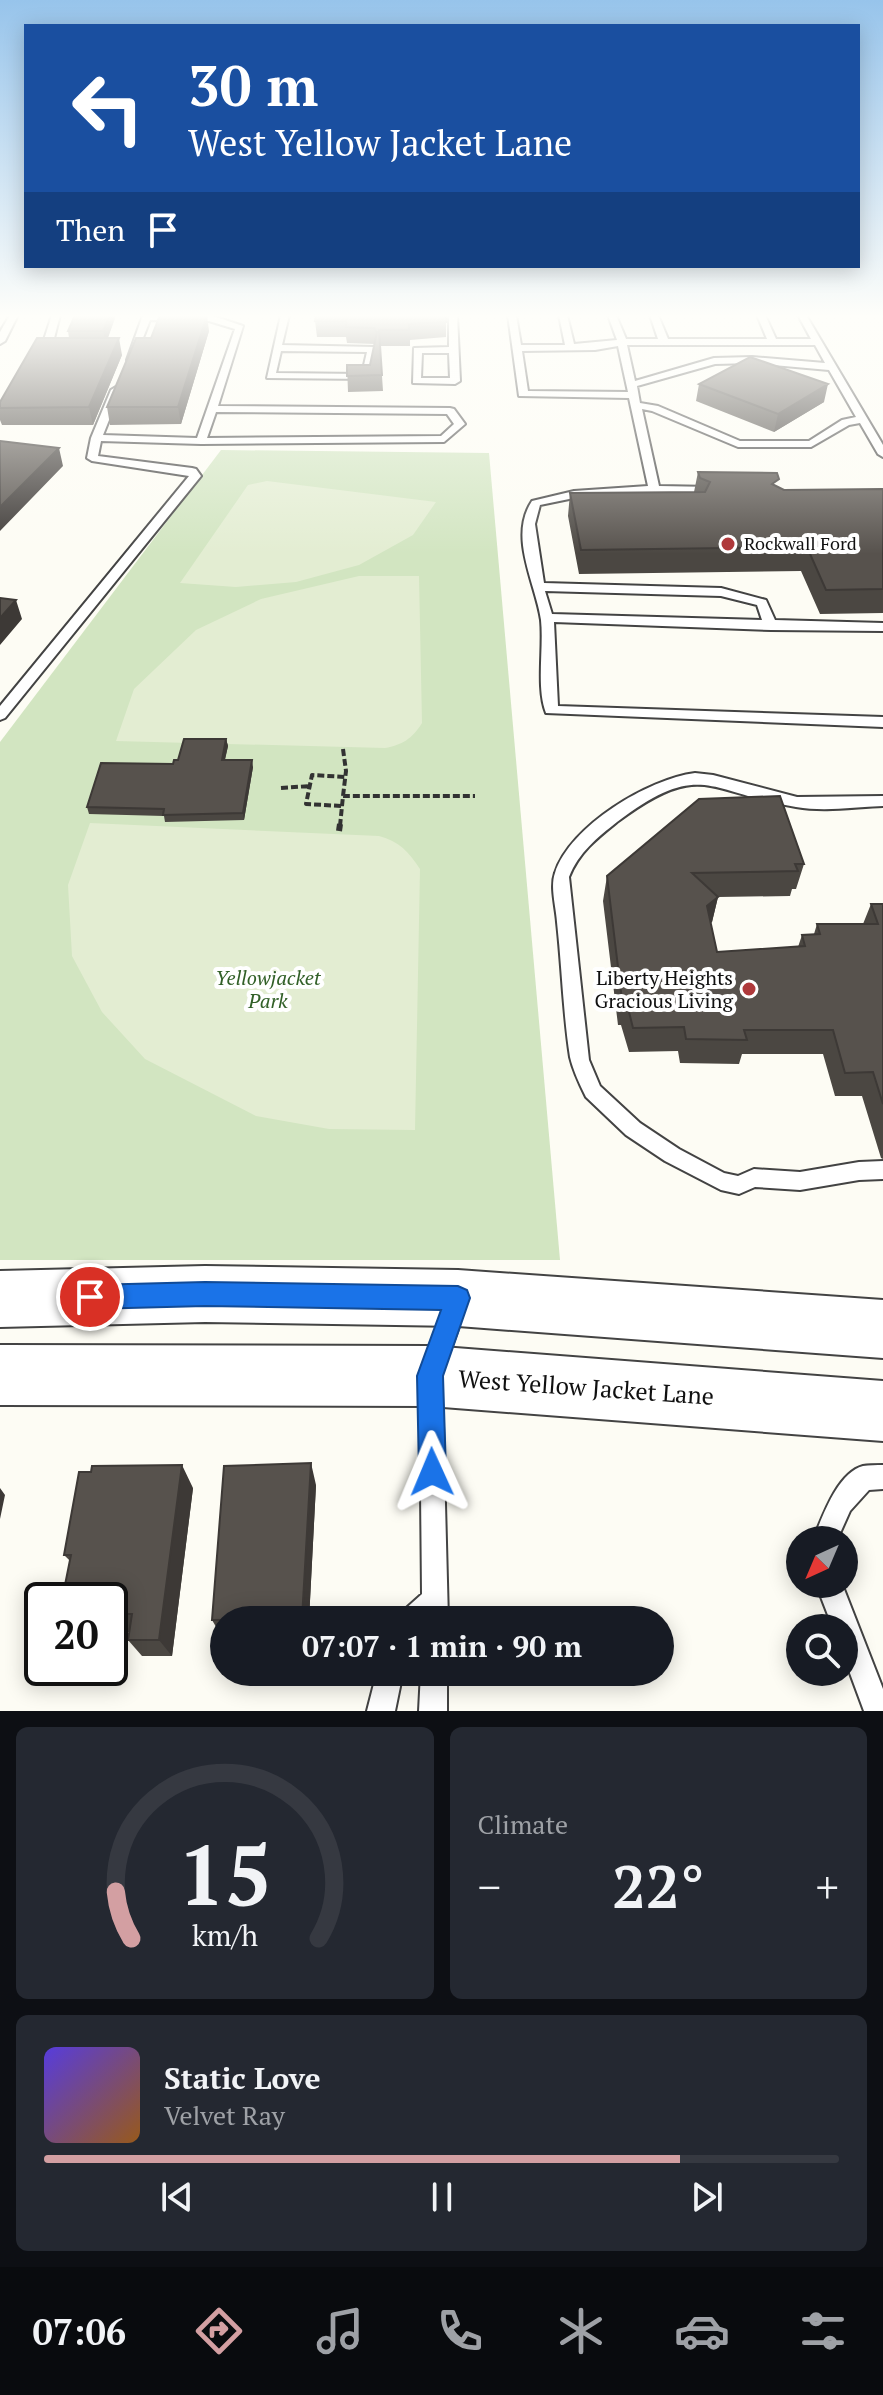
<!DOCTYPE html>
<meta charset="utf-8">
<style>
:root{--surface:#171b24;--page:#242831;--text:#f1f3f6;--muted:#9ea1a6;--line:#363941;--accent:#d39fa2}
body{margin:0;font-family:"PT Serif",serif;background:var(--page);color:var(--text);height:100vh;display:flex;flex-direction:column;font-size:30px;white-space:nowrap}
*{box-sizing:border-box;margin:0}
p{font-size:26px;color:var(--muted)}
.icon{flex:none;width:44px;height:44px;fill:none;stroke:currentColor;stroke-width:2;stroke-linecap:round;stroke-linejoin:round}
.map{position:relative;height:1711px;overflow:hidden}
.side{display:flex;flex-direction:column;gap:16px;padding:16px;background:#0d0f14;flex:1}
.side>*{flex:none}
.hud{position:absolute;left:24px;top:24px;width:836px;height:244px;border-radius:0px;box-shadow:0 4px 20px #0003;background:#1a4fa0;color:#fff;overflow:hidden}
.needle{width:52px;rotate:224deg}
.tools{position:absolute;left:786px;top:1526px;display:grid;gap:16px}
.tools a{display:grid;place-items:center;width:72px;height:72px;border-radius:50%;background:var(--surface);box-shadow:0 4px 20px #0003;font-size:40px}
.speed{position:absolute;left:24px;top:1582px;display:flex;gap:16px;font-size:40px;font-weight:700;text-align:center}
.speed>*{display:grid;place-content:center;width:104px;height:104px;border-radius:50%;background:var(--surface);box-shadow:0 4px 20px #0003;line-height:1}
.speed .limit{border:4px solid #111;border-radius:12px;background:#fff;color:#111}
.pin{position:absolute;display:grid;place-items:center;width:68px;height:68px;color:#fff;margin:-34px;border:4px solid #fff;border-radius:50%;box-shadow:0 2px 8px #0007}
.me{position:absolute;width:88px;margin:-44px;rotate:359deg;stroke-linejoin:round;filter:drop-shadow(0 0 6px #0008)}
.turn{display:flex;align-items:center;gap:28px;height:168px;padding:0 32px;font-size:36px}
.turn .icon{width:104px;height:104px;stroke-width:2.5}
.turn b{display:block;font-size:56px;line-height:68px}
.then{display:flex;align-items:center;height:76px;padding:0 32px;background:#0003;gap:16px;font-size:30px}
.big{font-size:60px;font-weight:700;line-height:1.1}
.side .widget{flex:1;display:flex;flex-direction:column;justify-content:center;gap:12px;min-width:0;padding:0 28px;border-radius:12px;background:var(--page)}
.side .dial{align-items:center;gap:0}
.dial svg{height:208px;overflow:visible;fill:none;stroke:var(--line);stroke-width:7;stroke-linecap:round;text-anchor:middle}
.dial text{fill:var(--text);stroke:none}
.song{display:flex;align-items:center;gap:24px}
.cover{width:96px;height:96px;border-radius:12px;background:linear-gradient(135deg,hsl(250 70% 55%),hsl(30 70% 35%))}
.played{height:8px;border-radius:4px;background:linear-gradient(90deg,var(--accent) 80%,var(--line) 80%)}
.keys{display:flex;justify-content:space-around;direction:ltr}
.heat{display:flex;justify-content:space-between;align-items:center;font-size:44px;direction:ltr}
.side .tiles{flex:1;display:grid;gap:16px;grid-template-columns:1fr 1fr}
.widget:last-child{grid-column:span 2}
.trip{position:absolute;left:210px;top:1606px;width:464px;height:80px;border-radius:40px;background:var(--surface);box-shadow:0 4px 20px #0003;font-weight:700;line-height:80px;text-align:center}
.menu{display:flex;height:128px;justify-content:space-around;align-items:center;background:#090b0e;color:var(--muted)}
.menu .icon{width:56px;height:56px}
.menu .active{color:var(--accent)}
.menu b{font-size:36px;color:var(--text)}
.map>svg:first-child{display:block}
.green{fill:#d2e5c1}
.pitch{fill:#e3edd2}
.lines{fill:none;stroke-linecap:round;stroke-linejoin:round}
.service-casing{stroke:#434343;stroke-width:4}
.tertiary-casing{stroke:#434343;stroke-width:4}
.path-far1{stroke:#323232;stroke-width:4;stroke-dasharray:7 3;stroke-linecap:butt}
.path{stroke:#323232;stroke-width:6;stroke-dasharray:9 4;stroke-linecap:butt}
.service{fill:#fff;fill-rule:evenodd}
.tertiary{fill:#fff;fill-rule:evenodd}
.wall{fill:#4b4742}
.shaded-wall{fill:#3d3936}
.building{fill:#57524d;stroke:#3d3936;stroke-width:2}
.route{fill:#1a73e8;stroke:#114b97;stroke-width:2}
.poi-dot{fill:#af393b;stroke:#fff;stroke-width:3}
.labels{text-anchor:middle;stroke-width:8;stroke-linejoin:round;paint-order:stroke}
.far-poi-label{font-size:18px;fill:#101010;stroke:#fff;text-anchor:start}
.park-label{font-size:20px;font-style:italic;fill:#326028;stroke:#fff}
.poi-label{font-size:20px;fill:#101010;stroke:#fff;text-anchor:end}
.near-street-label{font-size:24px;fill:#101010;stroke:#fff}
</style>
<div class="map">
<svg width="883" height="1711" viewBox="0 0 883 1711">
<rect width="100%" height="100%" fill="#fdfcf4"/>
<path class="green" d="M221 450 489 453 560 1260H0V742Z"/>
<path class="pitch" d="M267 481 436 502 413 535 359 565 296 582 236 587 180 583 248 485Z
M359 576H419L422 723C412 739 402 745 385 748L116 741 134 689 196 630 261 599Z
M90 823 379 836C399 841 409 852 420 869L415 1130 329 1129 256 1116 145 1059 102 1012 72 956 68 885Z"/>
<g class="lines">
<defs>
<path id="service" d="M10 315H18L5 341 0 344V332Z
M52 315H60L52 346 61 349 46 352 41 349Z
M143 315H210L243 326 218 406 450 408 454 409 465 424 444 442 201 444 101 441 98 456 192 468 196 469 201 476 5 718 0 720V706L189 476 92 461 87 458 91 438 111 390 116 387 121 390 103 435 197 438 235 329 209 321 150 320 135 358 127 360ZM216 412 447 414 454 424 441 436 207 438Z
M281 315H289L282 345 375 347 369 379 267 378ZM281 351 367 352 362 374 276 373Z
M449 315H457L460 381 455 384 413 383 414 348 449 347ZM422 353H449L450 378H421Z
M508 315H516L521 345H565L559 315H567L574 344 617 340 608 315H616L626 339H658L650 315H658L668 339H767L757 315H765L776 339H811L798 315H806L883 445V457L878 454 860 423 849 425 811 447H738L652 411 642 409 659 486 713 487 719 490 713 493H666L679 503 673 506 652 493 574 498 540 505 535 524 544 583 721 588 766 600 775 620 883 623V631L771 630 554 622 558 706 883 717V727L546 713C536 688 544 648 541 620 536 584 508 537 532 501L574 491 648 486 629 398 519 396ZM627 345H815L825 363 752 357 714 358 635 381ZM618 346 628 392 528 391 522 351 595 350ZM752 363 829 370 856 417 842 420 809 441H740L658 406 640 403 637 386 715 364ZM545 591 721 596 757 605 762 620 552 614Z
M695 773 713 775 797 797 883 796V806C854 807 825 812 796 807 708 793 702 758 617 822 597 838 579 852 569 877L589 1060 600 1086 640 1123 679 1149 724 1173 738 1176 754 1169 800 1172 859 1162 883 1161V1179L859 1180 800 1190 755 1187 739 1194 721 1190 665 1161 626 1135 586 1097C580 1085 573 1070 570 1057 563 1013 562 966 557 922 556 907 550 887 555 873 570 826 648 779 695 773Z
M455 1296 463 1299 466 1307 442 1373 434 1376 426 1373 423 1365 447 1299Z
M431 1376 439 1379 442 1387 448 1620H399L403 1611 422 1594 420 1387 423 1379Z
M883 1465V1489L869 1490 850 1511 837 1540H813C822 1518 837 1473 863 1466 869 1465 877 1465 883 1465Z
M816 1584H842L883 1689V1711H864L844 1657V1628H833Z
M377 1672H403L395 1711H367Z
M421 1672H447V1711H419Z"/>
<path id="tertiary" d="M205 1266 458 1270 883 1300V1358L458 1326 205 1322 0 1327V1271Z
M0 1345 430 1346 883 1381V1441L430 1406 0 1405Z"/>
</defs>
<use href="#service" class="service-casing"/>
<use href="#tertiary" class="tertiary-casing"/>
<path class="path-far1" d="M343 749 346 771 343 796
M281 788 310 786
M341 806 306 804 312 775 345 777
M340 826 343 796H475"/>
<path class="path" d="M339 831 340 824"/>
<use href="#service" class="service"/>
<use href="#tertiary" class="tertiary"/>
</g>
<path class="wall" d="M446 315V337L410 340V346H380L383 391 348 392 347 365H370L375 344 347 343 346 337H317L315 321Z
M115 318 108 338 122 355 93 425H2L0 420V402L69 338 68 331Z
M209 331 181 424 110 425 107 407 151 338Z
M699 384 824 402 774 432 696 401Z
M698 472 777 487 784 490 883 489V613L820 614 801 571 579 574 568 516 570 493 694 492Z
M226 739 228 746 225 760 253 767 244 820 165 822 164 816 89 814 87 807 173 764 178 760Z
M699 799 804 864 796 889H792L790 896 718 897 712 922 710 923 717 952 798 947 802 935 814 934 817 924H863L871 904H883V1159L881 1158 862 1096H835L823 1054H742L739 1064 680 1063 678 1051 629 1052 621 1025H618L603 901 607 876Z
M316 1485 309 1620H224V1637H222L212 1620Z
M193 1488 172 1656H142L128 1640 129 1632H110V1600L64 1555Z"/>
<path class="shaded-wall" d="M110 315H115V318L106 342 103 331Z
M207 315 209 331 181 424 178 407Z
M119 338 122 355 93 425 89 407Z
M828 384 824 402 774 432 778 414Z
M59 448 63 466 0 531V507Z
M16 600 22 619 0 645V618Z
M226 739 228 746 223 767 222 760Z
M252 760 253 767 244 820 243 813Z
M718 897 712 922 701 931 707 906Z
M311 1463 316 1485 309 1620H302Z
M182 1465 193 1488 172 1656 159 1640Z
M0 1488 5 1495 0 1519Z"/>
<path class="building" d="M75 315H110L103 331H68Z
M160 315H207L178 407H107L136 338H151Z
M316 315H446V322L409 324V330H379L382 375 347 376V365H370L377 332 374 328 346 327V321H315Z
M37 338H119L89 407 0 408V402Z
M750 357 828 384 778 414 699 384Z
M0 441 59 448 0 507Z
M698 472 777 473 779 479 772 484 784 490 883 489V589L826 590 807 547 581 550 570 493 705 492 710 482 700 478Z
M0 598 16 600 0 618Z
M184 739H226L222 760H252L243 813 163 815 164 809 87 807 101 763 173 764 174 760H178Z
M780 796 804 864H795L798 871 692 873 718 897 707 906 717 952 805 946 802 935 820 934 817 924H878L871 904H883V1104L873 1072 845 1073 833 1030H744L747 1040 686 1039 684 1027 633 1028 626 1000H622L607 876 699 799Z
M311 1463 302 1619 212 1620 224 1466Z
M182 1465 159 1640H128L132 1614H110V1600H62L71 1555H64L79 1472H91L92 1466Z"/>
<linearGradient id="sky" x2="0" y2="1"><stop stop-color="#97c4eb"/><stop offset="0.57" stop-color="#fefefa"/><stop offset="1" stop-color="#fefefa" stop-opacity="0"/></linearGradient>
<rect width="883" height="554" fill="url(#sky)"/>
<path class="route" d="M205 1282 458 1286 467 1290 470 1298 443 1376 446 1472 442 1481 432 1485 423 1481 419 1472 417 1376 441 1310 205 1306 90 1309 82 1305 78 1297 82 1288 90 1285Z"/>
<g class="poi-dot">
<circle cx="728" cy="544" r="8"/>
<circle cx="749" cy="989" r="8"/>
</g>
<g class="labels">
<g class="far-poi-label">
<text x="744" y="550">Rockwall Ford</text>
</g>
<g class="park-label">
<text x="268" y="985">Yellowjacket<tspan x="268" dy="23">Park</tspan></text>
</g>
<g class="poi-label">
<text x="733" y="985">Liberty Heights<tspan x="733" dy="23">Gracious Living</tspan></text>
</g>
<g class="near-street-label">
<text transform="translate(586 1388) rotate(4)" y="8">West Yellow Jacket Lane</text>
</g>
</g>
</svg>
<div class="tools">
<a><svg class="needle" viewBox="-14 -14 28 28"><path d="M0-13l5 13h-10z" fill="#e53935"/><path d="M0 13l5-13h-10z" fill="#9ea1a6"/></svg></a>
<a><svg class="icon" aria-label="search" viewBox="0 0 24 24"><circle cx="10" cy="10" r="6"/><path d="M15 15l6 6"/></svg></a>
</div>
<div class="speed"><div class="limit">20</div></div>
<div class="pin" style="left:90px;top:1297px;background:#d93025"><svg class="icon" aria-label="arrive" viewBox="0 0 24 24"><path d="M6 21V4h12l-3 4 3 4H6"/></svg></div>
<svg class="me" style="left:432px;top:1472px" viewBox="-20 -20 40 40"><path d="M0-17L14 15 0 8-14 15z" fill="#1a73e8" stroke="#fff" stroke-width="4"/></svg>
<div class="trip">07:07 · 1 min · 90 m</div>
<div class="hud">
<div class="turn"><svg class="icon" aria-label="left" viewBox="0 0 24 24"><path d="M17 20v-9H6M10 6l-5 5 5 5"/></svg><div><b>30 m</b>West Yellow Jacket Lane</div></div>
<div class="then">Then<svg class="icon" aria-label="arrive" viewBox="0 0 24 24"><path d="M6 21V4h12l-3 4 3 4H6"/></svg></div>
</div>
</div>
<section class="side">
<div class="tiles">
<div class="widget dial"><svg viewBox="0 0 100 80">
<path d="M14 69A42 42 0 1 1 86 69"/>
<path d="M14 69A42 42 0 0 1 8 51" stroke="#d39fa2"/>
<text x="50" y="56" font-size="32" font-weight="700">15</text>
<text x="50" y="72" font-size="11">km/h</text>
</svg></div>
<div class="widget"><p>Climate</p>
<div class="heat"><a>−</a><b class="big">22°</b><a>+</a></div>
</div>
<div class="widget">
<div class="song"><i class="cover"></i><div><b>Static Love</b><p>Velvet Ray</p></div></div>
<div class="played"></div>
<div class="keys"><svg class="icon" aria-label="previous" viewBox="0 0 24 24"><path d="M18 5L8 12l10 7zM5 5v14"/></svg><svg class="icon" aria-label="pause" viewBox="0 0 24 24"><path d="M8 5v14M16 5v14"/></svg><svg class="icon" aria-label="next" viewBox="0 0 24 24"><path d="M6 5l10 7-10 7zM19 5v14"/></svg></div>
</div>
</div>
</section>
<nav class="menu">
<b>07:06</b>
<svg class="icon active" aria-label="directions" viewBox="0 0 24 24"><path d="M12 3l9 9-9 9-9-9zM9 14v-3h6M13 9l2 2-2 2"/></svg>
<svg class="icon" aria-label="music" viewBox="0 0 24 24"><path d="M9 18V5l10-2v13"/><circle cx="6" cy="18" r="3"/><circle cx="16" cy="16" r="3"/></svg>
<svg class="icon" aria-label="phone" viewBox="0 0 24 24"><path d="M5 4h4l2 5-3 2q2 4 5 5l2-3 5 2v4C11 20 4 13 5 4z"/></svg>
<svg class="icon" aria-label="climate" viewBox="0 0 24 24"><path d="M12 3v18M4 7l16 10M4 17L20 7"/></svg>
<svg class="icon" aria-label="car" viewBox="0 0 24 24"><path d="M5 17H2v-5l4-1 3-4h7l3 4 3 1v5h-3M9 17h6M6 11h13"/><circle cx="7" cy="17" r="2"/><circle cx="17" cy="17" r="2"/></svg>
<svg class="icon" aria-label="filters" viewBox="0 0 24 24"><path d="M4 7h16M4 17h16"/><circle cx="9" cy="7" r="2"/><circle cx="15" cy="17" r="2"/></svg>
</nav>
